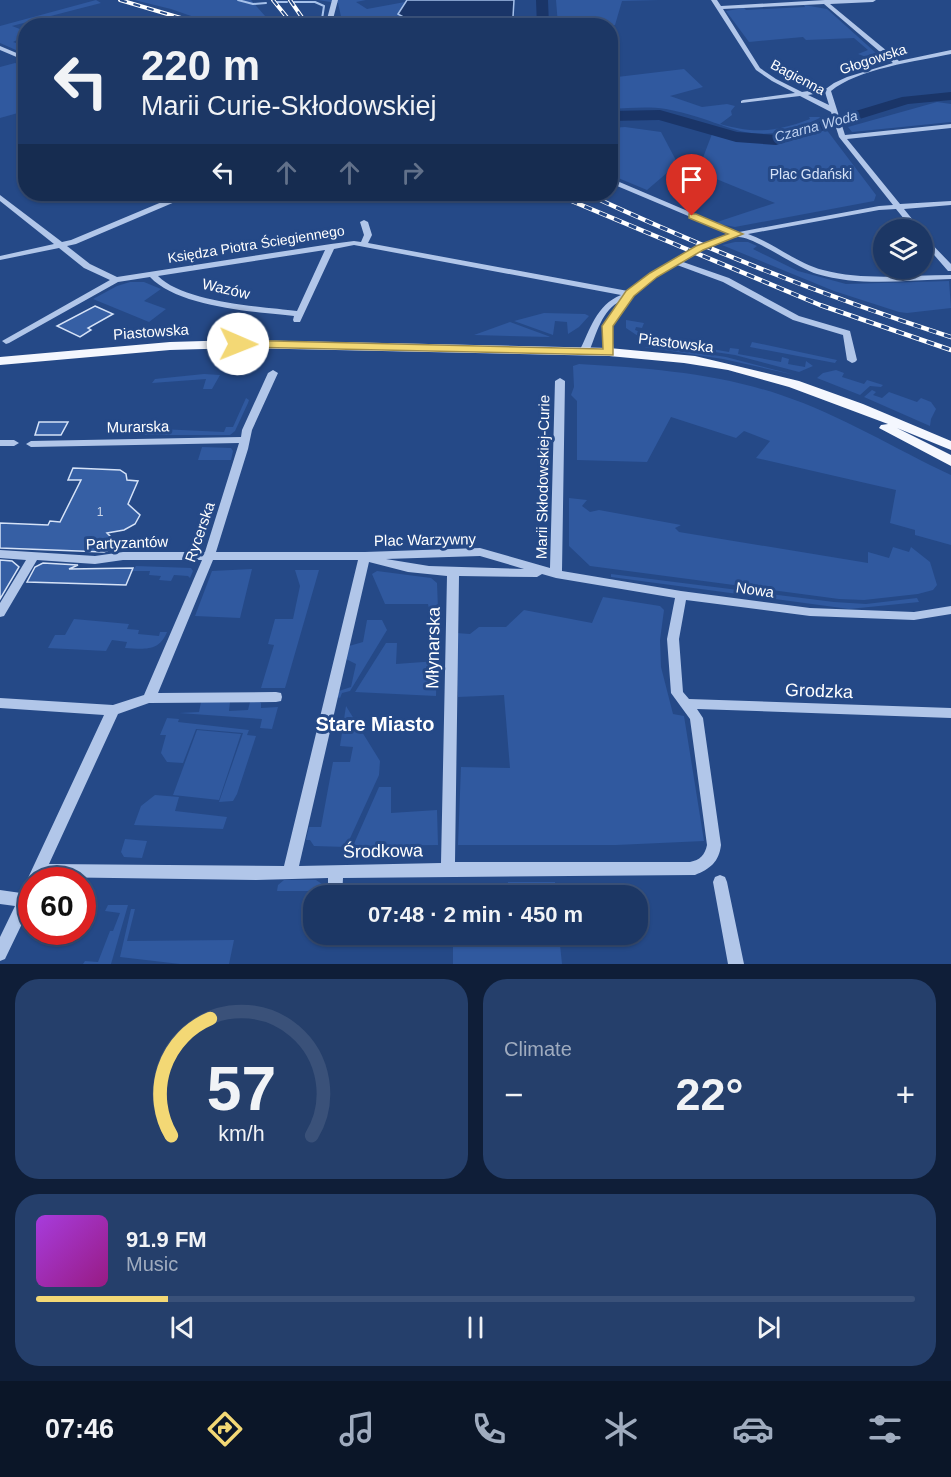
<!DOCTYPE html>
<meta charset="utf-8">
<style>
:root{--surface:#1c3765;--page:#253f6b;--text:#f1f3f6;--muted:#a0acbf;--line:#3a5179;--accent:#f3d875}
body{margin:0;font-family:Arial,sans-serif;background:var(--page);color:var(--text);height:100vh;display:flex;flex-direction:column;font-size:22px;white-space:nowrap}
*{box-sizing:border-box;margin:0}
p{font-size:20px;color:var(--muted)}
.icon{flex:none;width:33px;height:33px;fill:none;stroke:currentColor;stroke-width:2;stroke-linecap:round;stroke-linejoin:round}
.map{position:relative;height:964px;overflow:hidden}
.side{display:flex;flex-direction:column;gap:15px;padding:15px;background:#0f1e38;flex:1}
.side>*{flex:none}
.hud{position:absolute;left:18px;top:18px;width:600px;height:183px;border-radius:24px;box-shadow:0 2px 4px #0004,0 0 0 2px var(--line);background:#1c3765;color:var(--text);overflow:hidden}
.controls{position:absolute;left:873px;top:219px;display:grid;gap:12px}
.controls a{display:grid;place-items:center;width:60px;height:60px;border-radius:50%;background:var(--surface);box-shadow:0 2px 4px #0004,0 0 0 2px var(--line);font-size:30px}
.speed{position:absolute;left:18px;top:867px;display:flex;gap:12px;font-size:30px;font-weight:700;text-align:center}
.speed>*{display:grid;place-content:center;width:78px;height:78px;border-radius:50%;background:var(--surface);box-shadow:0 2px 4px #0004,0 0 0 2px var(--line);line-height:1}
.speed .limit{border:9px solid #d22;background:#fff;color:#111}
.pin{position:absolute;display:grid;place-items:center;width:51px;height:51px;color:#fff;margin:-62px -26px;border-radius:50% 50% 50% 0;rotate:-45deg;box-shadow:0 0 6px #0007}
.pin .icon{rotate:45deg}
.me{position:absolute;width:66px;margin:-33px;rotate:91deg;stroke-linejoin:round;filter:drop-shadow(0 0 4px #0008)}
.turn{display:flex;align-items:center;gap:21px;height:126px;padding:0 24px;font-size:27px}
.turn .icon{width:78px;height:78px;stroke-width:2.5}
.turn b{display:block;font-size:42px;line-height:51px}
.lanes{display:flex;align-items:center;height:57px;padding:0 24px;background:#0003;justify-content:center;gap:30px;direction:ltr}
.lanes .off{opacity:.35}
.big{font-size:45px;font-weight:700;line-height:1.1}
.side .card{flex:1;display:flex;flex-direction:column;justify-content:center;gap:9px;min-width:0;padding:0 21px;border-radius:24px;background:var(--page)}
.side .dial{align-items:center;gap:0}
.dial svg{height:156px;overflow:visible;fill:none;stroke:var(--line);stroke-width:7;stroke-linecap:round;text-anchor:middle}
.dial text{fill:var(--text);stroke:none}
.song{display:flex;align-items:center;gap:18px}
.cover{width:72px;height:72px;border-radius:9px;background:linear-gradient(135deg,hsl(280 70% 55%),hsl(310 70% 35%))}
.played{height:6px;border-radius:3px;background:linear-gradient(90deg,var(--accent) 15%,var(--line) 15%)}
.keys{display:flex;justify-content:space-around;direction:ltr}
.heat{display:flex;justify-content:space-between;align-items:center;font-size:33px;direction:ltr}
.side .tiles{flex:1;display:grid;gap:15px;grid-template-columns:1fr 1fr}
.card:last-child{grid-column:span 2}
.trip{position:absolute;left:303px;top:885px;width:345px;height:60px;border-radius:24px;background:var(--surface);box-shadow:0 2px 4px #0004,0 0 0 2px var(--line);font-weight:700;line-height:60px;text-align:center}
.dock{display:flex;height:96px;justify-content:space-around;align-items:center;background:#0b1628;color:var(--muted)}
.dock .icon{width:42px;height:42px}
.dock .active{color:var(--accent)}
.dock b{font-size:27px;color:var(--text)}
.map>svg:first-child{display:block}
.green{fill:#30599f}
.water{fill:#1a3568;stroke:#a5c0ea;stroke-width:1.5}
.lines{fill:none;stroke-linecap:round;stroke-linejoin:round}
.stream{stroke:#a5c0ea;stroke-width:2}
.river{fill:#1a3568;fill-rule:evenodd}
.building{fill:#365fa4;stroke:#d5e2f7;stroke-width:1.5}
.minor{fill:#b1c6e9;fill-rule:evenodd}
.major{fill:#f4f7fe;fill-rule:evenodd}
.rail-far1-casing{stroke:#fff;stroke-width:4}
.rail-casing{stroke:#fff;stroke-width:4.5}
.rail-far1{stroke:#254987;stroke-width:2;stroke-dasharray:7;stroke-linecap:butt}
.rail{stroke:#254987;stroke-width:3;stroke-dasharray:8;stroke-linecap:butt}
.route{fill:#f3d875;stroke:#9e8c4c;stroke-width:1.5}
.labels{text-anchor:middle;stroke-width:6;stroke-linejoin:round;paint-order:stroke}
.number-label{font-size:12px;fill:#cdd7e8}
.far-street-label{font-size:14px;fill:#fff;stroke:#254987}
.far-water-label{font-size:14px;font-style:italic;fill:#bcd0f0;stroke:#254987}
.far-park-label{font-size:14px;fill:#d5e2f7;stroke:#254987}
.street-label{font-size:15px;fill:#fff;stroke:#254987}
.near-street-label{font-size:18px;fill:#fff;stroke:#254987}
.near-neighbourhood-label{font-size:20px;font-weight:bold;fill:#fff;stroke:#254987}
</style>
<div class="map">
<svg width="951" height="964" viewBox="0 0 951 964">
<rect width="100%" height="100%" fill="#254987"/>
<path class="green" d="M96 0 101 3 12 26 25 31V36L13 42 25 46V54L0 43V26Z
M134 0H251L273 25H217L171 9Z
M317 0H366L356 2 367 9 405 2 403 6 442 24 496 25H343L338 3Z
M556 0H659L622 1 615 25 611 26 558 25Z
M804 5 827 9 886 62 883 63 858 54 868 50 854 38 806 40 803 37 749 42 726 11 744 8 746 10 805 7Z
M610 59 617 77 684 69 703 87 670 96 702 107 727 104 735 106 731 111 732 115 720 124C755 134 776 132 810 119L809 117H822C748 153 735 122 666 109 648 106 629 108 611 109Z
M15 63 25 66V111L0 118V67Z
M937 102 951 104V122L852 132 848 127Z
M625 127 661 132 679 166H675L647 190 611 175V128Z
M826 129 876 195 874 201 735 227 714 223 775 203 687 167 699 168 712 134C760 147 779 143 826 129Z
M735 242H748L757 246 753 249 798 271 846 284 949 281 951 308 907 313 899 312 834 291 722 245Z
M130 282H144L161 289 144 301 166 309 149 322 93 299 117 286Z
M544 313 585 314 589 316 579 327 568 334 567 322 555 321 553 335 514 321Z
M626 320 644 323 642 328 636 327 635 330 640 332 639 336 679 344 681 339 689 341 688 345 729 352 730 348 739 349 738 354 781 362 782 357 789 359 788 364 805 367 806 361 813 366 799 372 735 355 647 342 626 328Z
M510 322 548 336 550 337 474 335Z
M752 342 837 360 835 363 750 347Z
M644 347H660L726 357 795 375 723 359Z
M579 364C648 368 716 373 781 395 841 415 895 449 951 475V545L915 535V530L890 523 896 490 756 458 770 441 744 431 736 438 671 417 647 462 577 460V401L571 395 574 387 573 366Z
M836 370 844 373 842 377 864 384 867 380 883 385 881 387 870 386 860 395 817 378 823 373Z
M204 374 220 375 212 389H203L206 379 152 383 155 379Z
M872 390 876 392 873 395 882 398 889 392 917 402 921 398 931 402 936 409 931 419 930 426 864 397Z
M246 398 249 400 248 403 235 431 230 435H141L137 433 139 428 224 432 226 427H233Z
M202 447 231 448 233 451 231 460H198Z
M569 498 587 500 582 506 590 512 599 510 681 525 675 528 679 532 868 563V552L889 558 893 547 909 552 911 547 930 562 937 585 933 590 918 594 864 600 839 599 590 566 569 546Z
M136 566 191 568 193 571 190 578 188 576 174 575 171 581 159 580 161 576 149 575 150 571H132Z
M252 569 240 618 195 616 212 571Z
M295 570H319L285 688H261L274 645 268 644 275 619H293L300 586Z
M377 571 431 578 437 583 438 609H429L428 604H385L372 574Z
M611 574 834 602 866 604 917 598 919 602 849 609 611 577Z
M603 597 660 606 664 610 660 640 661 667 673 714 684 716 704 841 616 845H458L461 767 510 768 504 695 458 697 456 633 470 634 479 627H506L524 610 592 623Z
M74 619 129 624 127 629 139 630 138 634 159 636 160 632H167C159 652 144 649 125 648L127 642 112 640 106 651 48 648 55 635H65Z
M367 620H382L387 630 350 691 342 693 340 698 337 697 339 691 351 687 356 664 346 659 349 646 363 642Z
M386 643H397L396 664 437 661 436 696 355 692Z
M258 700 261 703V708L278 707 272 729 260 728 262 719 179 713 199 712 201 702H230L229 711 248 710 250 702Z
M346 706 380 761 379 775 346 847 314 846 310 840H306L309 827H321L333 762H350L353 747 340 746Z
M167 718 179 719 178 722 249 730 247 735 256 736 237 794 233 801 219 802 243 733 196 729 183 763 167 762 161 753 166 735H160Z
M197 730 241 734 219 800 173 795Z
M379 787H391V813L437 810 438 845 353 846Z
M155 795 179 797 175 811 227 817 223 829 134 825 141 806Z
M125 839 147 841 142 858 124 857 121 852Z
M284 880H316L325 886 326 891H277L278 885Z
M508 882H555L556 895H508Z
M364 883H437L436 895H360V887Z
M108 905H128L111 964H83L85 961 98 962 110 931H113L120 913 105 911Z
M131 909H135L127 941 234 940 229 964H180L120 957Z
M520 935H559L562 964H453V943L520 938Z"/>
<path class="water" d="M407 0H514L513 17 522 21C510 30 428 25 411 20 407 19 402 16 398 14Z"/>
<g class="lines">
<path class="stream" d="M238 0 253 4 266 3
M277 2H287
M294 2H315L324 6 322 19 325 26
M522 21H543"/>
<path class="river" d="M536 0H548L549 26H537Z
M951 92V100L908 104 776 145 736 142 659 120 610 121V111L660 110 737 132 776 135 902 97Z"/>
</g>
<path class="building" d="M95 306 113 314 88 328 91 330 80 337 57 326Z
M39 422H68L61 435H35Z
M73 468 120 470 126 474 127 480 138 481 128 504 140 515 135 524 124 530 107 533 115 541 105 545 111 549 104 552 0 548V523L48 525 50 521 60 522 81 480H68Z
M0 560 12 561 19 567 0 599Z
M43 563 78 565 69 569 133 568 126 585 27 582 35 567Z"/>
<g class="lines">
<path class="minor" d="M332 0H338L333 19 337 26H332L327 19Z
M711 0H717L721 6 825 0H876L873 2 830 4 899 61 951 50V54C917 61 857 69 831 91L845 135 951 124V128L847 139 900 204 951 201V205L904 209 921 230H913L896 209 879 210 748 234C774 243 796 263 823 270 864 281 909 275 951 275V279C907 280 860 287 817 274 797 268 753 236 738 237 718 238 699 253 683 262L729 278 799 316 850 331 857 360 855 362 852 363 847 360 843 335 793 320 723 282 677 265 656 277 633 296 611 326 614 352 612 354H606L604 352 603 326 621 301C602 309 596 335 589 352L584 355 579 352C590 330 596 305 621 295L354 245 334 249 300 322H294L293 320 294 316C255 312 178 307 150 277L118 282 9 343 6 344 2 341 110 280 84 268 59 248 0 260V256L54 244 0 201V195L62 242 71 240 181 194H189V196L76 244 67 246 90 264 117 277 331 244 354 241 361 242 364 235 360 222 364 220 368 222 372 235 368 243 628 291C658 267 693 244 731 234L610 183V178L723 226 739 232 879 206 893 205 839 137 831 112 800 96 741 103V101L743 100 795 93 772 81 756 70ZM824 4 893 63 847 77 834 83 827 88 802 92 776 79 760 68 723 9ZM825 92 829 105 808 95ZM325 250 297 311C261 307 183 302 158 276Z
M0 46 26 57V61L0 50Z
M922 234 951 264V271H948L922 241Z
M273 370 278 373 252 430 248 449 216 552H365L480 548 550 568 555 381 560 378 565 381 562 571 681 591 810 608 914 612 951 606V614L914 620 810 616 686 600 679 639 683 692 689 699 951 708V718L697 709 703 718 721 845C719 862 710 869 695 875L343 878 342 896H328V878L256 880 43 877 41 880H32V903L5 959 0 961V937L15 906 0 904V890L21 893 104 715 0 708V698L113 705 144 695 202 560H123L95 564 37 560 4 616 0 617V603L26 560 0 558V550L95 556 123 552H205L239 443 31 447 26 444 31 441 241 437 242 430 268 373ZM480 556 524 569 429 566 386 559ZM213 560H358L284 866 49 864 118 714 149 703 276 702 281 701 282 697 281 693 276 692 158 693ZM369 562 408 572 447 576 441 863 299 866ZM542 574 556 578 675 598 667 639 671 693 690 719 707 845C705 855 700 860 690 862H455L459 576 537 577Z
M0 440H14L19 443 14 446H0Z
M720 875 725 877 727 882 744 964H728L713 882 715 877Z"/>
<path class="major" d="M238 340 609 348 695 356 799 381 863 404 951 441V450L897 428 951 455V466L879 428 881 425 888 424 789 387 728 370 684 363 609 356 238 348 170 350 0 365V357L170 342Z"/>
<defs>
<path id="rail-far1" d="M120 0 208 26
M273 0 294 26
M290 0 308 26"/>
<path id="rail" d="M555 194 820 305 951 350
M587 194C706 249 826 297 951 337"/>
</defs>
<use href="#rail-far1" class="rail-far1-casing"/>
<use href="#rail" class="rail-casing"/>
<use href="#rail-far1" class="rail-far1"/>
<use href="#rail" class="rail"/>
</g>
<path class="route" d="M689 214H696L743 234 703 250 657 277 634 296 613 326V355L238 347 232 344 238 340 603 349 602 326 626 291 650 273 696 246 728 234 689 218Z"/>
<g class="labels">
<g class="number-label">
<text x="100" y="516">1</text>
</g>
<g class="far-street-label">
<text transform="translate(873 59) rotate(-18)" y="5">Głogowska</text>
<text transform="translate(798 77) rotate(28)" y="5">Bagienna</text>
<text transform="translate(256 244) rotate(-9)" y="5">Księdza Piotra Ściegiennego</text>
</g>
<g class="far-water-label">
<text transform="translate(816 126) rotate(-15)" y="5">Czarna Woda</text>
</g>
<g class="far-park-label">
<text x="811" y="179">Plac Gdański</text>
</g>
<g class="street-label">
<text transform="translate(226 289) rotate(13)" y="5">Wazów</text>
<text transform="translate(151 332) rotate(-4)" y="5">Piastowska</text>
<text transform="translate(676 343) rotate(7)" y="5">Piastowska</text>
<text transform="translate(138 427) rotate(-1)" y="5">Murarska</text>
<text transform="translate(543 477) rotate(-89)" y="5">Marii Skłodowskiej-Curie</text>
<text transform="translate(200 532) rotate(-71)" y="5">Rycerska</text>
<text transform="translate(425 540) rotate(-1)" y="5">Plac Warzywny</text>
<text transform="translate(127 543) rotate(-2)" y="5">Partyzantów</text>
<text transform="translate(755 590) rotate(8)" y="5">Nowa</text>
</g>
<g class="near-street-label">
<text transform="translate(433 648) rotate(-89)" y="6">Młynarska</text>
<text transform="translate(819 691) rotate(2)" y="6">Grodzka</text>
<text transform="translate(383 851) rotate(-1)" y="6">Środkowa</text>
</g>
<g class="near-neighbourhood-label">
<text x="375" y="731">Stare Miasto</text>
</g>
</g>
</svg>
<div class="controls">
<a><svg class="icon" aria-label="layers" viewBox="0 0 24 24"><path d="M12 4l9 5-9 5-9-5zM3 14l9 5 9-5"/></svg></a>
</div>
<div class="speed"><div class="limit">60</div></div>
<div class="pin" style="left:692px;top:216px;background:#d93025"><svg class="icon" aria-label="arrive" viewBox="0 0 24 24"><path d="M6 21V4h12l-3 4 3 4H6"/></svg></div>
<svg class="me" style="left:238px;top:344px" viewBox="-20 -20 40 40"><circle r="19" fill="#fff"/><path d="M0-13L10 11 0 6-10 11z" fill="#f3d875"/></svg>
<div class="trip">07:48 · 2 min · 450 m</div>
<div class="hud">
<div class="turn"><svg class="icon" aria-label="left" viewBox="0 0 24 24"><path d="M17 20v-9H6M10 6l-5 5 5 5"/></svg><div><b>220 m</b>Marii Curie-Skłodowskiej</div></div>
<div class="lanes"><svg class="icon" aria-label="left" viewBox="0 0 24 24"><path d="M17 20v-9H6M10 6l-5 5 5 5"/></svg><svg class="icon off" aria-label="ahead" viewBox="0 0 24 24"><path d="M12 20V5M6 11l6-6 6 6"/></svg><svg class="icon off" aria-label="ahead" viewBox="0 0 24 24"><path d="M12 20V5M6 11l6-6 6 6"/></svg><svg class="icon off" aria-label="right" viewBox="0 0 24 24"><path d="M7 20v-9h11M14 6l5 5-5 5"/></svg></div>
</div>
</div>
<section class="side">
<div class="tiles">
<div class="card dial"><svg viewBox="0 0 100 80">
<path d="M14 69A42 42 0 1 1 86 69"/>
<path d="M14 69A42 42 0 0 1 34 9" stroke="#f3d875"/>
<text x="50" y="56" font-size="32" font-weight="700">57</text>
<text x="50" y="72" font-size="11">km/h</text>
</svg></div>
<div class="card"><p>Climate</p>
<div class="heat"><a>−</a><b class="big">22°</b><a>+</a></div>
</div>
<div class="card">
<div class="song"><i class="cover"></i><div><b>91.9 FM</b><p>Music</p></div></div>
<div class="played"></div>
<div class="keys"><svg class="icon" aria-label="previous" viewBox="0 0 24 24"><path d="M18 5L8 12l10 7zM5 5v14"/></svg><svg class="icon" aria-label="pause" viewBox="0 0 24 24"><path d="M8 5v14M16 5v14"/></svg><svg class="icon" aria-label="next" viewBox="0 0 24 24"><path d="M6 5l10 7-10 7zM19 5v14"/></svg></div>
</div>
</div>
</section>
<nav class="dock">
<b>07:46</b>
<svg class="icon active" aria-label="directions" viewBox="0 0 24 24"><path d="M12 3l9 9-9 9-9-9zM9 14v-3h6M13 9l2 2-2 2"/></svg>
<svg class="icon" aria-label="music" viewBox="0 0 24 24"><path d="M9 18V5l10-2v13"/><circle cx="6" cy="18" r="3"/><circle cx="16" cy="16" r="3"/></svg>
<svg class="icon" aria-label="phone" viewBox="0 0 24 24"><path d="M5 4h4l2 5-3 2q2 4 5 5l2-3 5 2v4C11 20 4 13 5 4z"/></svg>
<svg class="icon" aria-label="climate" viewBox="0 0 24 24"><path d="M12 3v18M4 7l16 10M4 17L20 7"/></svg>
<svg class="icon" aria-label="car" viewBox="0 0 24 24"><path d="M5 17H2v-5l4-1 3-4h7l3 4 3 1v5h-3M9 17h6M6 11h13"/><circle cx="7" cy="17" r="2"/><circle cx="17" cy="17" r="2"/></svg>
<svg class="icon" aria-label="filters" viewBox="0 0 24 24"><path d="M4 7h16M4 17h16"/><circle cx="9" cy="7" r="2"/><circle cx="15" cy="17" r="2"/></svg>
</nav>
